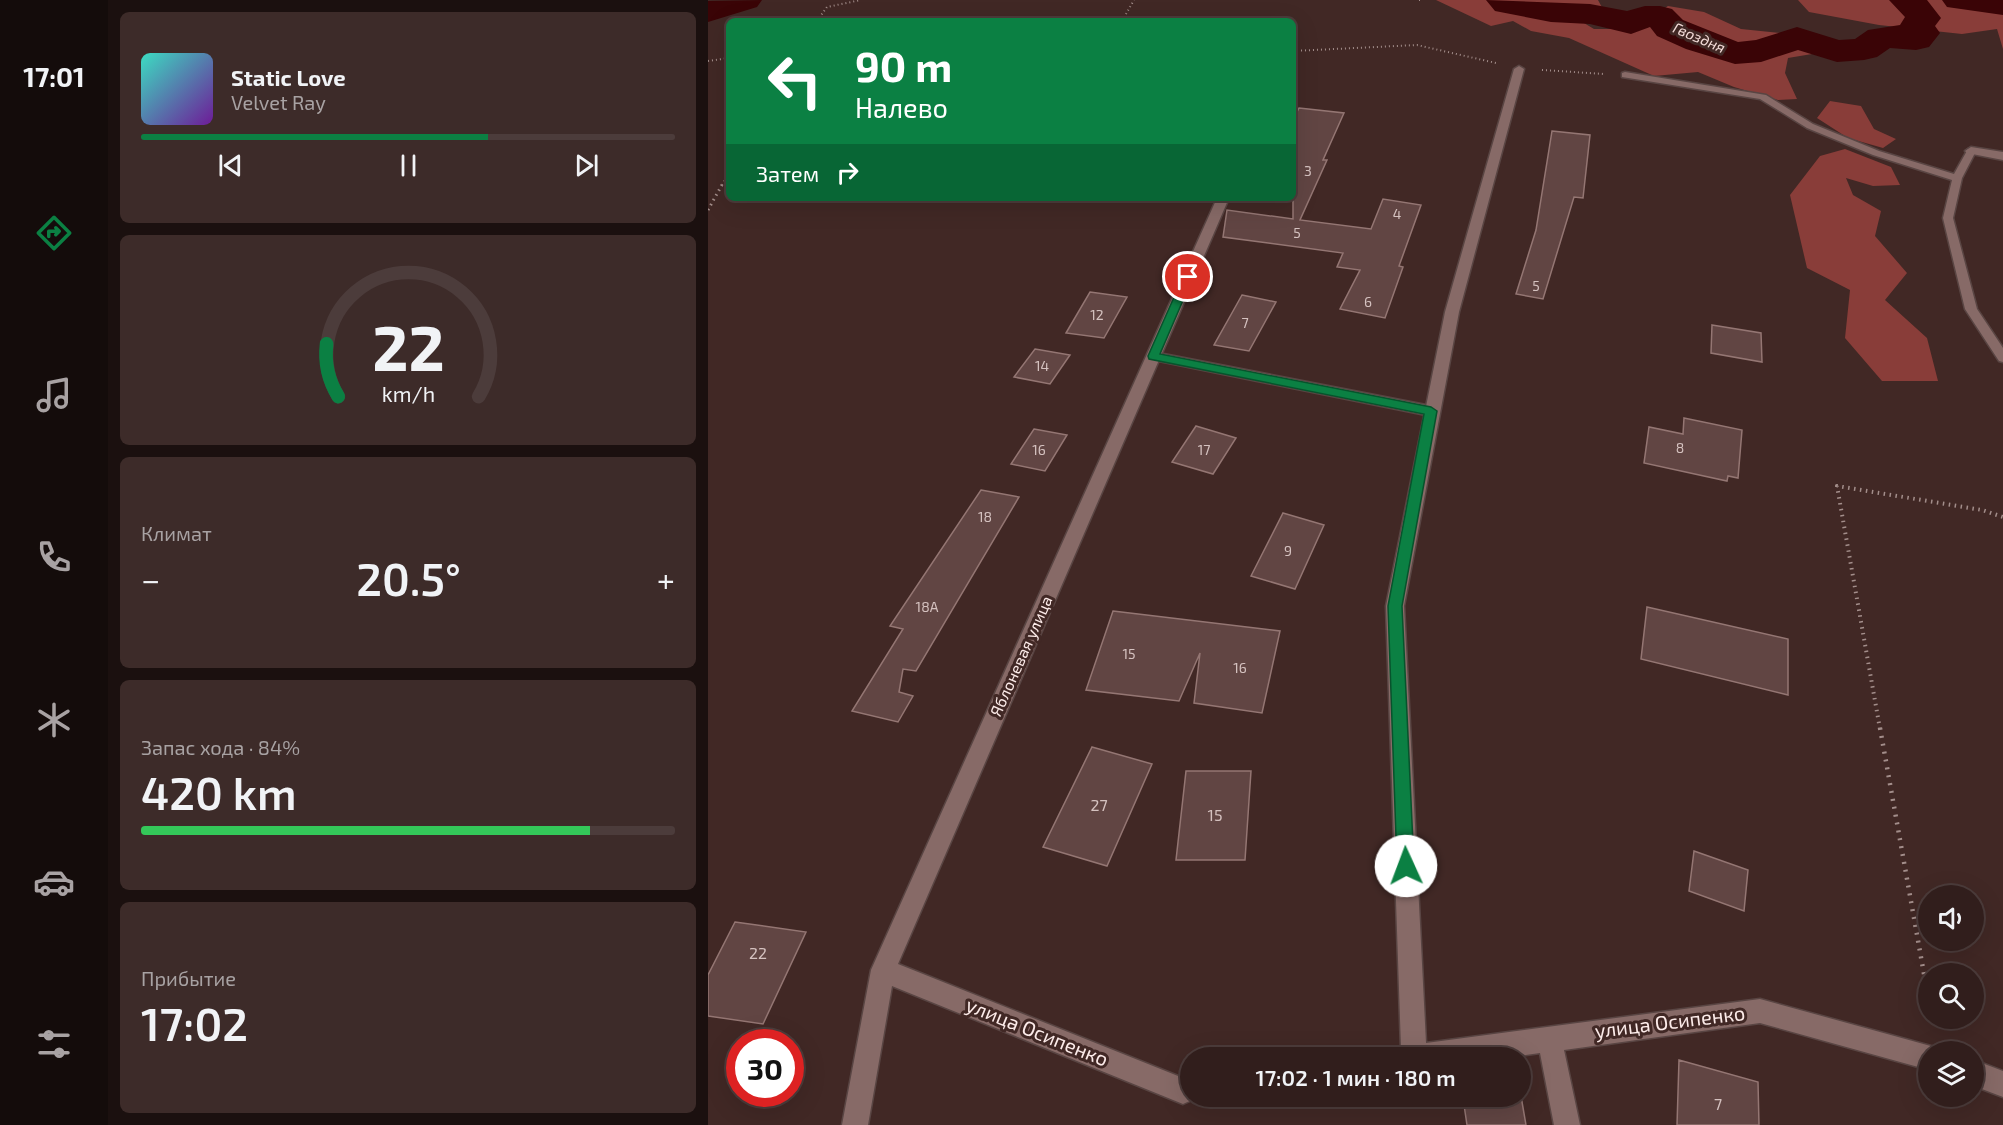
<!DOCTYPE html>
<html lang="ru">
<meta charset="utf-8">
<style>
:root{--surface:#311e1c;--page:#3d2b29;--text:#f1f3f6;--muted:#a8a2a3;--line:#4c3c3b;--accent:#0b8043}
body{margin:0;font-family:"Exo 2",sans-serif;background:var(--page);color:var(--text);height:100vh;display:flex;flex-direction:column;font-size:22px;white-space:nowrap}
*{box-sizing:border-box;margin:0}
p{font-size:20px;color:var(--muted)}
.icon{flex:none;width:33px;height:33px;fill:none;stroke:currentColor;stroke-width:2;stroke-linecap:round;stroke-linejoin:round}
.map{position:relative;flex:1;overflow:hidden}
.drawer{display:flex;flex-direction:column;gap:12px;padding:12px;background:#1b100f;width:600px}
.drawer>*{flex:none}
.banner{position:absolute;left:18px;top:18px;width:570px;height:183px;border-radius:9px;box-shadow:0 6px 24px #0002,0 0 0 2px var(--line);background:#0b8043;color:#fff;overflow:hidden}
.fabs{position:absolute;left:1210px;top:885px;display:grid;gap:12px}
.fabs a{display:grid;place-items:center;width:66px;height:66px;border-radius:50%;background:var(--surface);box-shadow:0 6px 24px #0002,0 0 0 2px var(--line);font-size:30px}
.speed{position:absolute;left:18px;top:1029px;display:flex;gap:12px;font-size:30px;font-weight:700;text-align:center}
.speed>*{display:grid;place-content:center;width:78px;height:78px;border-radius:50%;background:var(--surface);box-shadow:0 6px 24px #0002,0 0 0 2px var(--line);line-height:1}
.speed .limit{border:9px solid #d22;background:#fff;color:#111}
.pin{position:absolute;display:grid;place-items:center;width:51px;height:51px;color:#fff;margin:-26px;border:3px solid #fff;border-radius:50%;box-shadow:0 2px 6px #0007}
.me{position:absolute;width:66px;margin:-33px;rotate:358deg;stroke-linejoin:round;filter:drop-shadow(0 0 4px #0008)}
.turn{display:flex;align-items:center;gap:21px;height:126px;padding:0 30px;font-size:27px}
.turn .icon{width:78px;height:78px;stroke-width:2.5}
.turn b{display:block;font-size:42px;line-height:51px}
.then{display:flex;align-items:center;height:57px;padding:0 30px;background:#0003;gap:12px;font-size:22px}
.big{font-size:45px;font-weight:600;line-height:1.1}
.drawer .widget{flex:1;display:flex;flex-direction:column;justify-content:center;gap:9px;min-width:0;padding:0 21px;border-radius:9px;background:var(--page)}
.drawer .dial{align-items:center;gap:0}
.dial svg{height:156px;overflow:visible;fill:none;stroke:var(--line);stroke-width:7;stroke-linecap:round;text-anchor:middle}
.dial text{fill:var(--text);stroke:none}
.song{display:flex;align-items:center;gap:18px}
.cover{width:72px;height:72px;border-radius:9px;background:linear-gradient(135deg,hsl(170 70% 55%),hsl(280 70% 35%))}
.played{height:6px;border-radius:3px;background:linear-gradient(90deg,var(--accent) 65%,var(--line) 65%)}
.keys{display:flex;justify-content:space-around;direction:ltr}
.heat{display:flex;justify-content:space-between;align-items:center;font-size:33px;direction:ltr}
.charge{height:9px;border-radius:4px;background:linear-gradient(90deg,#34c759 84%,var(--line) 0)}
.trip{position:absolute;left:472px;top:1047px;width:351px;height:60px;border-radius:30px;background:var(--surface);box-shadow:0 6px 24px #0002,0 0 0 2px var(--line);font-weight:600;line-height:60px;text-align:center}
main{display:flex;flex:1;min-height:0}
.dock{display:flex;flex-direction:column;width:108px;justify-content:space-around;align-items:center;background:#140c0b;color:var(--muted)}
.dock .icon{width:42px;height:42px}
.dock .current{color:var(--accent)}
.dock b{font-size:27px;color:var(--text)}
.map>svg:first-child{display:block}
.forest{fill:#893d39}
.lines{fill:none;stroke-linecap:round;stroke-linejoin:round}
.river{fill:#3a0406;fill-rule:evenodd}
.building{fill:#614543;stroke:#947673;stroke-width:1.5}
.service-casing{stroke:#594543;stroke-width:3}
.minor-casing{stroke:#594543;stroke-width:3}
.path-far3{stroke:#a38e8b;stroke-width:2;stroke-dasharray:1 3;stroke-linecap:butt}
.path-far2{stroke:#a38e8b;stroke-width:3;stroke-dasharray:1.5 4;stroke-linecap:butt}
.path-far1{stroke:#a38e8b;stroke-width:4;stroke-dasharray:1.5 4.5;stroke-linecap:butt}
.path{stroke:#a38e8b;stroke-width:4.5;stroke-dasharray:2 6;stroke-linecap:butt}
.service{fill:#876a67;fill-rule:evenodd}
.minor{fill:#876a67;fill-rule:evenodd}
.route{fill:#0b8043;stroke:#07532c;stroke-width:1.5}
.labels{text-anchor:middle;stroke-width:6;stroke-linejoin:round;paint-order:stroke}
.number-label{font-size:14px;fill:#d5c2c0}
.far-water-label{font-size:15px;font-style:italic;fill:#f3dbd8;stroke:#412825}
.street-label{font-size:16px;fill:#fcebe9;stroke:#412825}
.near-number-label{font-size:16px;fill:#d5c2c0}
.near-street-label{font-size:20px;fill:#fcebe9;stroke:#412825}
</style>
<main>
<nav class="dock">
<b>17:01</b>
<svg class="icon current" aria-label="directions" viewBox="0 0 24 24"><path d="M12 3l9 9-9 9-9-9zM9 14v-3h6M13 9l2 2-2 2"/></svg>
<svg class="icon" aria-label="music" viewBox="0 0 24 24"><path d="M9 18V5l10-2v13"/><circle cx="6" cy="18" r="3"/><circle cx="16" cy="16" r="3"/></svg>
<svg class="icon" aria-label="phone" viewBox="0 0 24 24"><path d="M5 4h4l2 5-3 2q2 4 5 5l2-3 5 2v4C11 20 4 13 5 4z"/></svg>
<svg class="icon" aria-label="climate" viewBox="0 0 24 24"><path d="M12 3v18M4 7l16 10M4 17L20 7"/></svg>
<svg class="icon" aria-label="car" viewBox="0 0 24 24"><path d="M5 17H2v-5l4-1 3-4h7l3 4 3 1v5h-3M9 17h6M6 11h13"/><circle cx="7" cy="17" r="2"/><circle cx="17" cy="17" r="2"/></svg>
<svg class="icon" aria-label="filters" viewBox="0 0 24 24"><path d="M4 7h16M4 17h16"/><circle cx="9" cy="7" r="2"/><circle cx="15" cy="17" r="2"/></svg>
</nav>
<section class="drawer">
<div class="widget">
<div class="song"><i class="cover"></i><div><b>Static Love</b><p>Velvet Ray</p></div></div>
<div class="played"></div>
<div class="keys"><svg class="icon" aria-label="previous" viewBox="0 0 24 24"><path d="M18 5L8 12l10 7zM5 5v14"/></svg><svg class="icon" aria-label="pause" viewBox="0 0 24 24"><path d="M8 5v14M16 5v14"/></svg><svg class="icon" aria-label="next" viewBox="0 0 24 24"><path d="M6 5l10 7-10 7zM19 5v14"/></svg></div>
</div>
<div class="widget dial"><svg viewBox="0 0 100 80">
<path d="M14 69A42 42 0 1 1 86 69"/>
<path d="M14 69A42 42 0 0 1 8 42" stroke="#0b8043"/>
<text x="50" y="56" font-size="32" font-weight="700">22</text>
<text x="50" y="72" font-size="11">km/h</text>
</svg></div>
<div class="widget"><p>Климат</p>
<div class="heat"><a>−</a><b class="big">20.5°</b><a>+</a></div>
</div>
<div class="widget"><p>Запас хода · 84%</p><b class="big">420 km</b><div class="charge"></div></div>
<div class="widget"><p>Прибытие</p><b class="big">17:02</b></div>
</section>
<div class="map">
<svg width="1295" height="1125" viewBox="0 0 1295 1125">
<rect width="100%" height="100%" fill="#412825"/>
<path class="forest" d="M728 0H890L897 13 871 20 886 29H926L960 6 996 12 1033 29 1100 36 1116 43 1110 53 1080 58 1077 73 1089 99 1070 100 1026 87 990 72 946 76 861 38 823 31 805 21 783 26Z
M1090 0H1295V49L1289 29 1254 34 1171 25 1101 12Z
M1122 101 1153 106 1166 129 1188 139 1175 148 1140 138 1109 118Z
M1137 149 1183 167 1192 185 1165 186 1138 178 1145 195 1173 211 1167 236 1199 273 1177 300 1219 338 1230 381H1174L1137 338 1142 290 1099 268 1082 195 1112 156Z"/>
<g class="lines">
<path class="river" d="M54 0 49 7 0 22V1Z
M778 0 882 4 919 11 937 6H952L964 9 975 20 1030 42 1048 40 1089 27 1131 40 1147 39 1160 30 1192 25 1197 17 1181 0H1219L1233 18 1227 26 1232 33 1221 47 1208 50 1182 48 1169 57 1156 60 1129 62 1090 50 1053 62 1027 64 978 49 949 36 942 27 923 34 882 24 843 22 787 11Z
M1234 0H1295V15L1239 7Z"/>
</g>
<path class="building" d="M591 108 636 113 615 160H619L592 220 663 229 675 199 713 205 691 266 695 267 677 318 632 309 652 270 629 267 635 253 515 237 519 210 585 219V120Z
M844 131 882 135 875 198 866 197 835 299 808 294 828 230Z
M382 292 419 297 396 338 358 333Z
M534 295 568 302 541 351 506 345Z
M1004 325 1053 333 1054 362 1003 353Z
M327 349 362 355 342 384 306 377Z
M976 418 1034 430 1030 478 1020 476 1019 481 936 463 941 427 975 434Z
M488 426 528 438 505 474 464 462Z
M326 429 359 435 337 471 303 464Z
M273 490 311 497 208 671 195 669 191 692 205 696 190 722 144 711 195 629 182 626Z
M575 513 616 525 587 589 543 576Z
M939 607 1080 639V695L933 659Z
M405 611 572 631 554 713 486 703 492 653 471 701 378 690Z
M384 747 444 764 399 866 335 847Z
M478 771H543L537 860H468Z
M986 851 1040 870 1036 911 981 891Z
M27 922 98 932 55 1024 0 1016V975Z
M971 1060 1050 1082 1051 1125H969Z
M813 1096 818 1125H759L755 1098Z"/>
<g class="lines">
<defs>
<path id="service" d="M917 72 1058 95 1105 124 1171 151 1246 174 1260 149H1266L1268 151 1254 178 1245 218 1269 309 1295 348V362L1291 361 1257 309 1235 218 1244 180 1165 155 1099 128 1052 99 914 77V73Z
M445 352 723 406 730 411 723 416 441 359V353Z"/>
<path id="minor" d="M811 66 816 69 751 312 696 606 718 1043 1052 999 1230 1048 1231 1052H1221V1070L1052 1023 856 1050 872 1125H846L832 1053 798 1058H686L693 1048 678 606 737 312 806 69Z
M1263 147 1295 152V160L1259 153 1257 151Z
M509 198H521L190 964 475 1078 483 1077V1096H493L475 1104 184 986 160 1125H134L163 970Z
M1266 1060 1295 1071V1097L1266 1086Z"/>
</defs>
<use href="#service" class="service-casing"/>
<use href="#minor" class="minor-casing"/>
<path class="path-far3" d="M711 0H714
M109 21 119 7 153 0
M414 21 426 0
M585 51 709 45 788 63
M0 61 21 58
M834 70 896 74
M14 185 21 173"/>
<path class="path-far2" d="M0 210 15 183"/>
<path class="path-far1" d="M1172 729 1129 486 1274 510 1295 517"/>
<path class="path" d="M1172 728 1221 1002"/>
<use href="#service" class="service"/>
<use href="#minor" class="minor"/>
</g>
<path class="route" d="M480 274 485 277 452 354 723 407 729 411 694 606 706 866 704 872 698 874 692 872 689 866 680 606 716 414 441 359 440 356 475 277Z"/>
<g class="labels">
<g class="number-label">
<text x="600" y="176">3</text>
<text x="689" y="219">4</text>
<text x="589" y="238">5</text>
<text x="828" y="291">5</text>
<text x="660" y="307">6</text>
<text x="389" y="320">12</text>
<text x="537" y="328">7</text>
<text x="334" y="371">14</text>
<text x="972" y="453">8</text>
<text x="331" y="455">16</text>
<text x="496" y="455">17</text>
<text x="277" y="522">18</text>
<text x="580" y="556">9</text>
<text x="219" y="612">18А</text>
<text x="421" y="659">15</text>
<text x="532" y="673">16</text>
</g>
<g class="far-water-label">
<text transform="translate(991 38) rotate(23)" y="5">Гвоздня</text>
</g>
<g class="street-label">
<text transform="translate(313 656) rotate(-66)" y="6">Яблоневая улица</text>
</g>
<g class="near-number-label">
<text x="391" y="811">27</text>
<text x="507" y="821">15</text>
<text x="50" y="959">22</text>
<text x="1010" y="1110">7</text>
</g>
<g class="near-street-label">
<text transform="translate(962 1022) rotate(-7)" y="7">улица Осипенко</text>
<text transform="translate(329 1032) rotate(22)" y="7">улица Осипенко</text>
</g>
</g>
</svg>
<div class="fabs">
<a><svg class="icon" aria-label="sound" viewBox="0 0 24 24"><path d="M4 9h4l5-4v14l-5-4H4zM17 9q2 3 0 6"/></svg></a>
<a><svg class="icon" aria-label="search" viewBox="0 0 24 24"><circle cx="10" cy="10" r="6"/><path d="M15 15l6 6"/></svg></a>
<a><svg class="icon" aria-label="layers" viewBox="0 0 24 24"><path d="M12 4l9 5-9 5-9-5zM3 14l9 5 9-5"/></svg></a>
</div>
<div class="speed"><div class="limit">30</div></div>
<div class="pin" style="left:480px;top:277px;background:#d93025"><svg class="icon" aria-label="arrive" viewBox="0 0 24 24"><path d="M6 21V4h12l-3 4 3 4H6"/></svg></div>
<svg class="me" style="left:698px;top:866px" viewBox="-20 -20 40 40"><circle r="19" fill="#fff"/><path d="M0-13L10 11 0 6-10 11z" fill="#0b8043"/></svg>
<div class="trip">17:02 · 1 мин · 180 m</div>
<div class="banner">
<div class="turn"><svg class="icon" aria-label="left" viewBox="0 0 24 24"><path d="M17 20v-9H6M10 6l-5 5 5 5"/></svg><div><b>90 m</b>Налево</div></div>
<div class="then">Затем<svg class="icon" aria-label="right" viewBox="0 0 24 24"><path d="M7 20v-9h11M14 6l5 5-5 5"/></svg></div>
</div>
</div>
</main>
